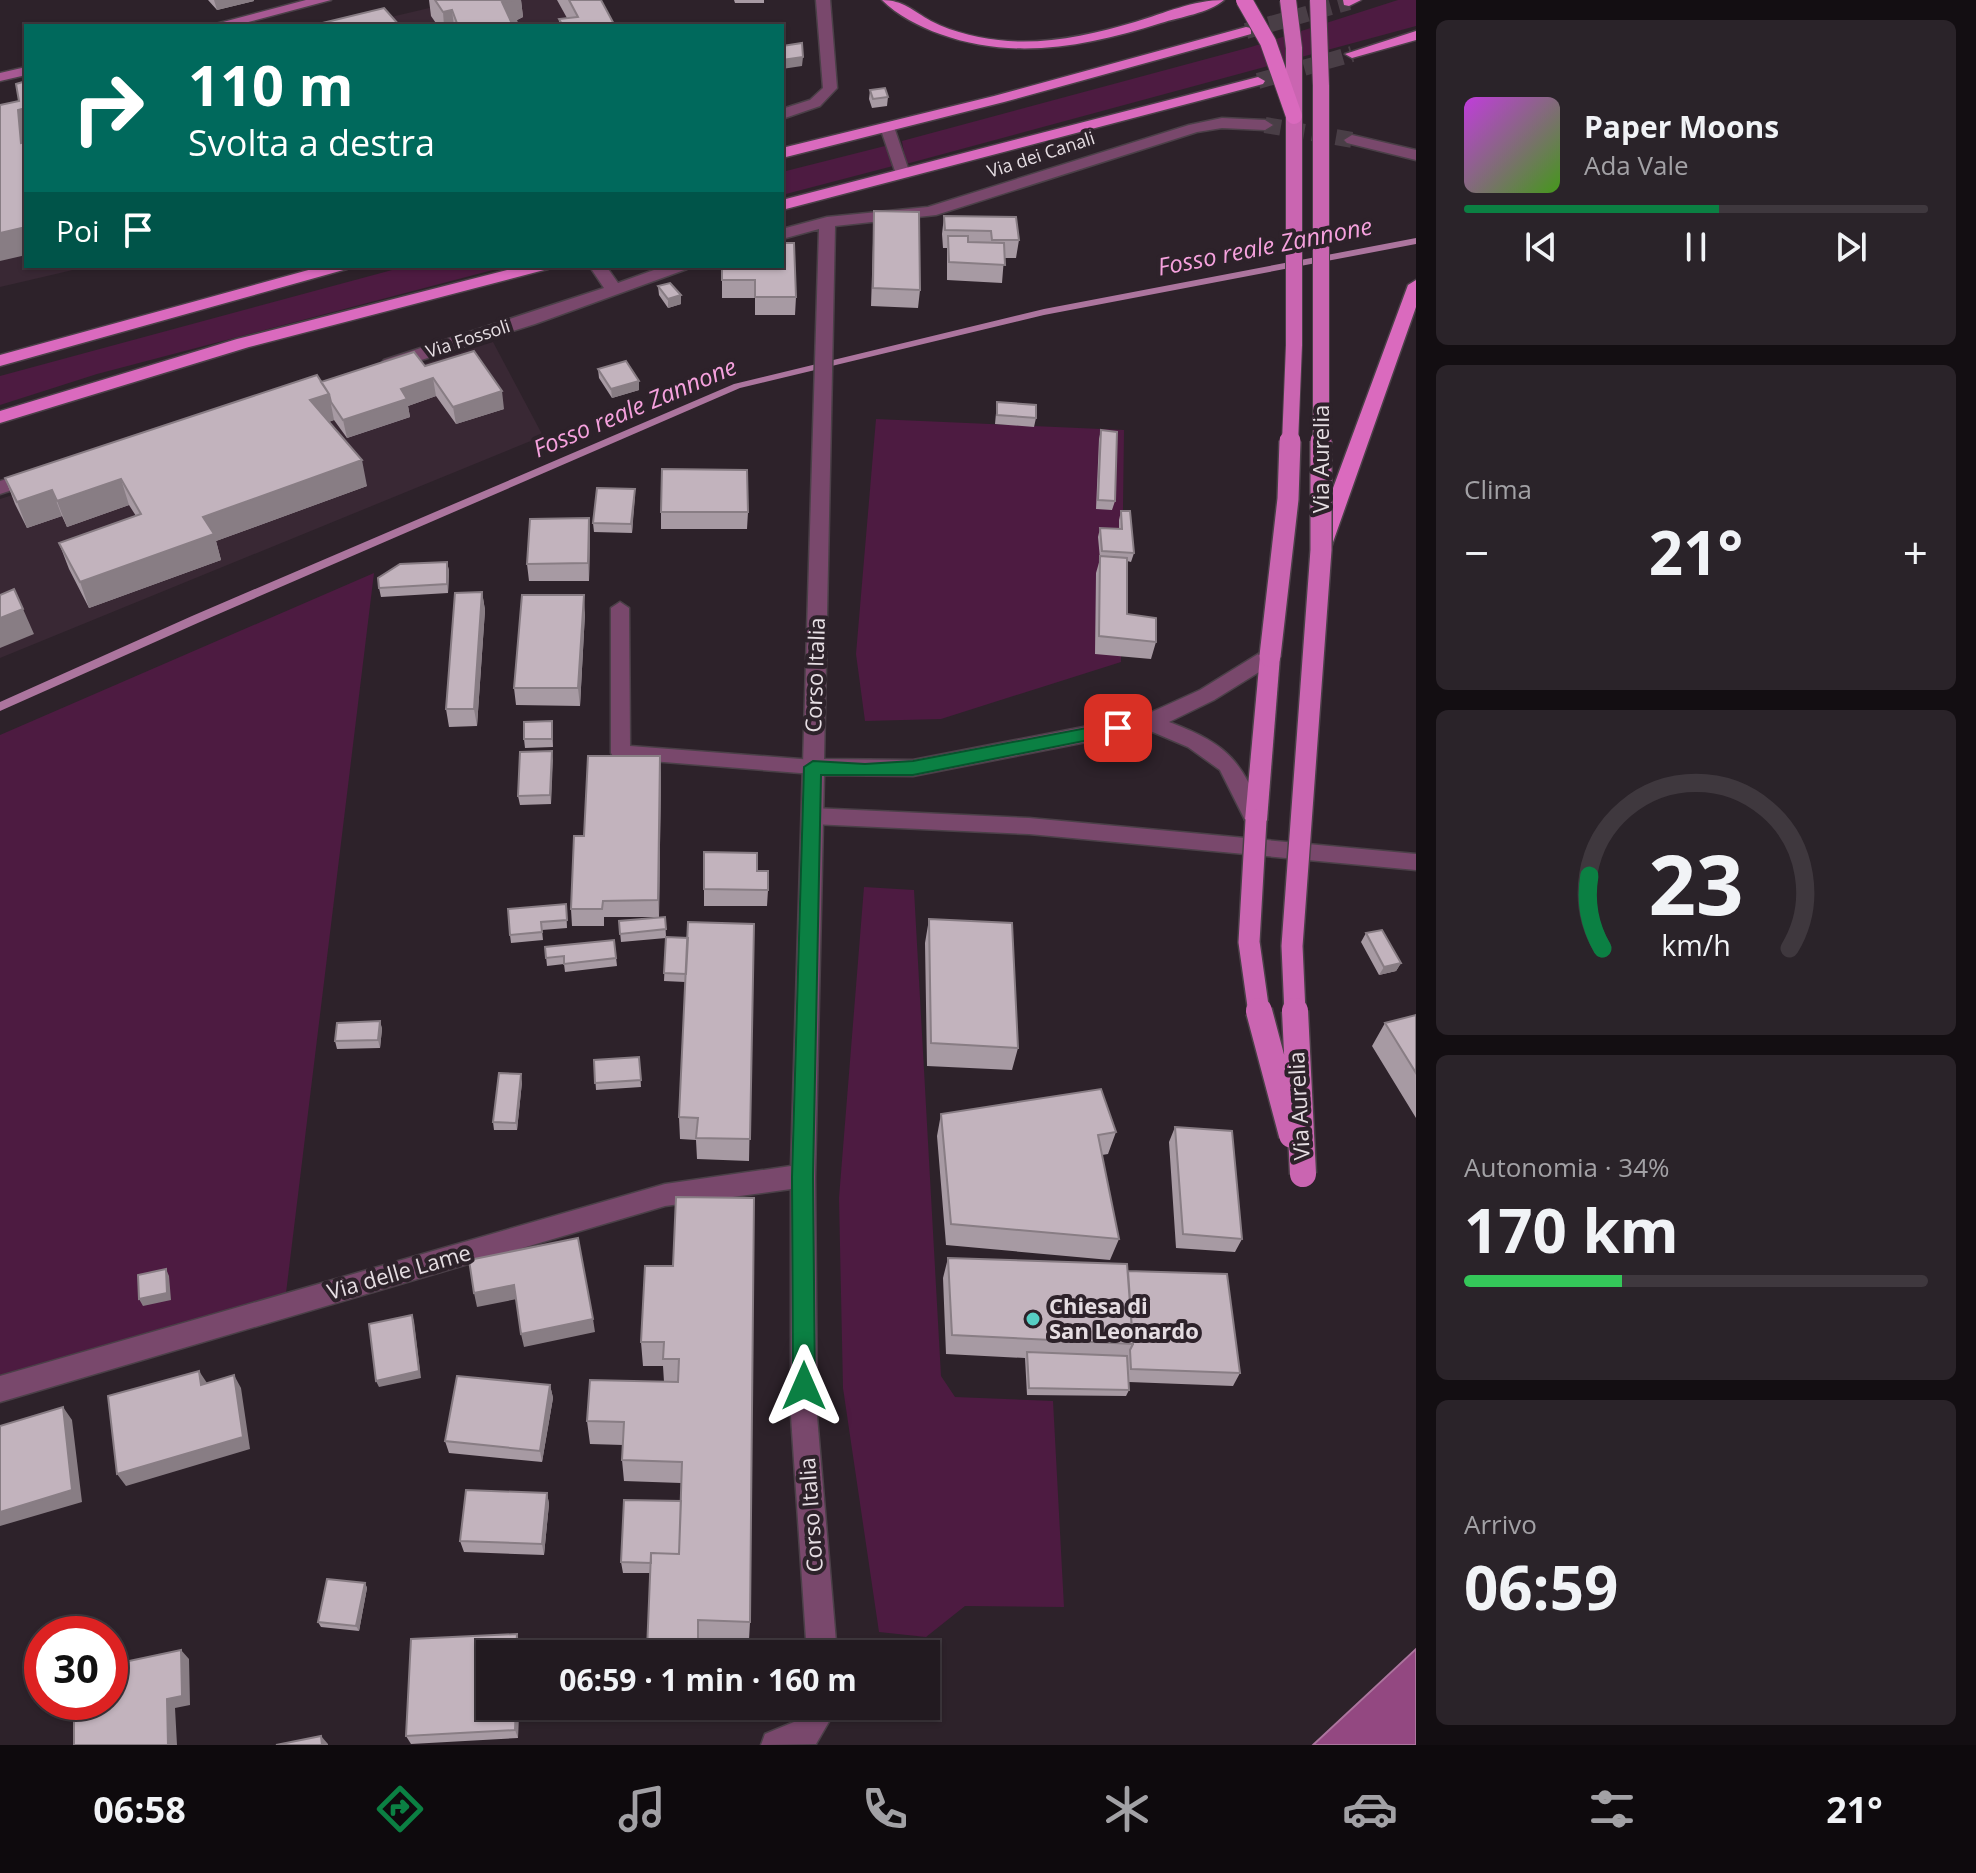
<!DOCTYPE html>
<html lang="it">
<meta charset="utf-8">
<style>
:root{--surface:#221a20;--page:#2a2329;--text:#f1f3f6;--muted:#a2a1a5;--line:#3f383e;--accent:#0b8043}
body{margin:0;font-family:"Open Sans",sans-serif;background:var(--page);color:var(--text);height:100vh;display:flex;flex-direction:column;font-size:30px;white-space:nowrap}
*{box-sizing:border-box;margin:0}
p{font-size:26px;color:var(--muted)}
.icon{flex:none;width:44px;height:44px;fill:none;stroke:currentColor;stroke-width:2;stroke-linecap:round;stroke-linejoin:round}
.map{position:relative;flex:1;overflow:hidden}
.details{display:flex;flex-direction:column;gap:20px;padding:20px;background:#130e12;width:560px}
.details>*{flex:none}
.banner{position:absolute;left:24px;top:24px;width:760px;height:244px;border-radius:0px;box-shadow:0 2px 6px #0004,0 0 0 2px var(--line);background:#00695c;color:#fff;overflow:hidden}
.speed{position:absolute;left:24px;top:1616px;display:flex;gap:16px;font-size:40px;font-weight:700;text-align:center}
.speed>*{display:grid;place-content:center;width:104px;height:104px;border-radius:50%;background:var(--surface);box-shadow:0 2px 6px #0004,0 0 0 2px var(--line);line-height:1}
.speed .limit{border:12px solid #d22;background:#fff;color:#111}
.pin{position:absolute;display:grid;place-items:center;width:68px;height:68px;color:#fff;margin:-34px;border-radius:16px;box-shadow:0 4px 12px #0006}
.me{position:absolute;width:88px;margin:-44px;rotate:0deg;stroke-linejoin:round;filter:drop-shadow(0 0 6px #0008)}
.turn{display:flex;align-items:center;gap:28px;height:168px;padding:0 32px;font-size:36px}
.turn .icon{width:104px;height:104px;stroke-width:2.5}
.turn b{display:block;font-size:56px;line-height:68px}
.then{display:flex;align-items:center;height:76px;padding:0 32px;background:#0003;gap:16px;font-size:30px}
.big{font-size:60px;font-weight:700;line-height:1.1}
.details .widget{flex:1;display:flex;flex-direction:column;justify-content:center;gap:12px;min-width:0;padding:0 28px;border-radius:12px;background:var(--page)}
.details .dial{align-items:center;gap:0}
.dial svg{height:208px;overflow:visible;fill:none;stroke:var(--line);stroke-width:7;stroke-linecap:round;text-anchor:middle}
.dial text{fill:var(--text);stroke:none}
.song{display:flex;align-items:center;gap:24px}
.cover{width:96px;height:96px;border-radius:12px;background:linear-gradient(135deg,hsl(290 70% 55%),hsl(100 70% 35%))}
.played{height:8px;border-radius:4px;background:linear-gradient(90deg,var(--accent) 55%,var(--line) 55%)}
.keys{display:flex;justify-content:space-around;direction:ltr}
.heat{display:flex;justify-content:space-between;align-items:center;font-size:44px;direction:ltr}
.charge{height:12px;border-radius:6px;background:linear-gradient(90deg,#34c759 34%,var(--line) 0)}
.trip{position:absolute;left:476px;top:1640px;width:464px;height:80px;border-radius:0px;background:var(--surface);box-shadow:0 2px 6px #0004,0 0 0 2px var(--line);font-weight:700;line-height:80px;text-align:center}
.dock{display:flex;height:128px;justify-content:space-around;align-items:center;background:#0e0a0d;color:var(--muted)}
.dock .icon{width:56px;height:56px}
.dock .selected{color:var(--accent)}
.dock b{font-size:36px;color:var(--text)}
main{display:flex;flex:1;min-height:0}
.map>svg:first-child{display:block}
.built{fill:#392834}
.green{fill:#4d1b41}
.water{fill:#934881;stroke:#ac759e;stroke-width:2}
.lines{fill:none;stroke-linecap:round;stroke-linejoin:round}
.stream{fill:#ac759e;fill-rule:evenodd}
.minor-tunnel{stroke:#493e46;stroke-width:16;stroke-dasharray:16 8;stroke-linecap:butt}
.trunk-tunnel{stroke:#493e46;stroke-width:16;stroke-dasharray:16 8;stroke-linecap:butt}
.service-casing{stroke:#4b4048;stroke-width:3}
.minor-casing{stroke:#4b4048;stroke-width:3}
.secondary-casing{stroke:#4b4048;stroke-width:3}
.primary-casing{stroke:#4b4048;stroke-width:3}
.trunk-casing{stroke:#4b4048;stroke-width:3}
.service{fill:#79486c;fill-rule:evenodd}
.minor{fill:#79486c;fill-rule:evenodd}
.secondary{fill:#a75993;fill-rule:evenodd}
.primary{fill:#ca65b1;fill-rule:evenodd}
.trunk{fill:#da6abe;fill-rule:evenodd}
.primary-bridge-far2-casing{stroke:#4b4048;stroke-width:18;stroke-linecap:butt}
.primary-bridge-far1-casing{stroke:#4b4048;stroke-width:24;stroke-linecap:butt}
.primary-bridge-casing{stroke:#4b4048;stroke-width:29;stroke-linecap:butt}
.trunk-bridge-casing{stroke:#4b4048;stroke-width:18;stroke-linecap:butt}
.primary-bridge-far2{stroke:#ca65b1;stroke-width:16}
.primary-bridge-far1{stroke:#ca65b1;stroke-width:21}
.primary-bridge{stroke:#ca65b1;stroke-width:26}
.trunk-bridge{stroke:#da6abe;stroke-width:16}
.wall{fill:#a79aa3}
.shaded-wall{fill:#887d84}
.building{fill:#c2b3bd;stroke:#887d84;stroke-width:2}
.route{fill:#0b8043;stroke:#07532c;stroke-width:2}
.poi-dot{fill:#56cec4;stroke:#2d222a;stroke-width:3}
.labels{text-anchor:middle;stroke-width:8;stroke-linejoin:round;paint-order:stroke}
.far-street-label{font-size:18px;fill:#e6dee3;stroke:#2d222a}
.street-label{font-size:22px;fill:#e6dee3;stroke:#2d222a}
.poi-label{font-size:22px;font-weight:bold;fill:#e6dee3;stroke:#2d222a;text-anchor:start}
.water-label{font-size:24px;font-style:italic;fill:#f5a1dd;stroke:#2d222a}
</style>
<main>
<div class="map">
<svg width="1416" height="1745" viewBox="0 0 1416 1745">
<rect width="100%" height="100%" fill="#2d222a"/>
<path class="built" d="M463 0H588L602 26H353Z
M26 102V266H90L0 287V109Z
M493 342 543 436 0 658V499Z"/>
<path class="green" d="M1398 0H1416V26L906 164 902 141 1251 47Z
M885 146 893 166 782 195V172Z
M407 266H508L97 374 0 405V376Z
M876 419 1124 430 1121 662 941 719 865 721 856 654Z
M374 573 286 1293 0 1379V735Z
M864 887 914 890 941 1376 955 1397 1053 1401 1064 1607 965 1606 926 1637 879 1632 843 1388 839 1198Z"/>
<path class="water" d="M1416 1649V1745H1313Z"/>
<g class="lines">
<path class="stream" d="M1416 238V244L1044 315 740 388 200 622 0 711V702L192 616 734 384 1044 309Z"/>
<path class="minor-tunnel" d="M1265 125 1352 140"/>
<path class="trunk-tunnel" d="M1246 31 1349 2
M1258 81 1352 54"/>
<defs>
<path id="service" d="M887 123 894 127 910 174 908 177H898L896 174 880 127Z
M620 602 629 608 630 746 813 760 820 762 823 767 820 772 813 774 614 758 611 753V608Z
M812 808 1029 818 1416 854V870L1029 834 812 824 805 821 802 816 805 811Z"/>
<path id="minor" d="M816 0H830L837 88 820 106 782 119V109L810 100 823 88Z
M1222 118 1265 120 1273 125 1265 130 1222 128 1197 132 936 215 835 226 824 759 913 760 1145 715 1200 690 1263 651H1277L1280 656 1277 661 1214 700 1169 722C1232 746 1239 760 1267 820L1264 826 1256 828 1248 826 1220 770 1188 747 1148 730 913 776 824 775 815 1177 817 1416 837 1654H807L791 1416V1189L665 1206 0 1402V1376L665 1184 791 1166 819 229 782 239V229L827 217 928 207 1189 125Z
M1352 135 1416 150V160L1347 143 1344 140Z
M594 266H606L618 283 665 266H689L687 269 535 324 396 368H384L381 364 384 360 604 288 592 270Z
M33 471 42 477 40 481 0 494V481Z
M805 1706H838L816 1744 761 1745 765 1734 794 1722Z"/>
<path id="secondary" d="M306 0H331L233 26H208Z
M26 67V75L0 81V73Z"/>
<path id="primary" d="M1270 649 1277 651 1280 656 1267 820 1264 826 1256 828 1248 826 1245 820 1260 656 1263 651Z"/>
<path id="trunk" d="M882 0C903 0 913 11 931 21 954 33 983 39 1008 41 1050 44 1095 34 1135 22 1165 13 1193 0 1224 0 1209 13 1180 17 1161 23 1088 46 1014 61 940 34 920 27 897 15 882 0Z
M1343 0H1361L1349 6 1344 5Z
M1246 27 1251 28V34L1004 102 782 158V148L994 96Z
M1416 31V40L1352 58 1345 54Z
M1258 77 1265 81 1263 84 782 210V200Z
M323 266H349L347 269 0 366V355Z
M523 266H550L548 269 249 347 0 423V411L237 339Z
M1416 280V307L1332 545 1322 552 1315 550 1312 545 1408 285Z"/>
</defs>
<use href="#service" class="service-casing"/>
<use href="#minor" class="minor-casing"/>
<use href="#secondary" class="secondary-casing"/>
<use href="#primary" class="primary-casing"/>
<use href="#trunk" class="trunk-casing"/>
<use href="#service" class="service"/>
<use href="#minor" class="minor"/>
<use href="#secondary" class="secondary"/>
<use href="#primary" class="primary"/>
<use href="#trunk" class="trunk"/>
<defs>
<path id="primary-bridge-far2" d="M1288 0 1294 48V345L1290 443
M1318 0 1321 86V443"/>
<path id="primary-bridge-far1" d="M1270 656 1288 499 1290 441
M1256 820 1249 942 1259 1013
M1295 1013 1292 946 1321 550V441"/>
<path id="primary-bridge" d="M1259 1011 1292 1135
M1295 1011 1303 1174"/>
<path id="trunk-bridge" d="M1244 0 1268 42 1294 116"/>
</defs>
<use href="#primary-bridge-far2" class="primary-bridge-far2-casing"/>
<use href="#primary-bridge-far1" class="primary-bridge-far1-casing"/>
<use href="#primary-bridge" class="primary-bridge-casing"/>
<use href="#trunk-bridge" class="trunk-bridge-casing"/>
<use href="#primary-bridge-far2" class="primary-bridge-far2"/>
<use href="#primary-bridge-far1" class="primary-bridge-far1"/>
<use href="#primary-bridge" class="primary-bridge"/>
<use href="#trunk-bridge" class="trunk-bridge"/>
</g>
<path class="wall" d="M208 0H254V1L217 10Z
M429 0H521L523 17 517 20 518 25 514 26H438L431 16Z
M557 0H601L615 26H559V19L567 18Z
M734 0H764V3H735Z
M870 90 888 97 887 106 872 108 869 99Z
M874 211 920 290 918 308 871 306Z
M944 216 1019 240 1016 258H1004L1002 283 947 280V248H943L942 234Z
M722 266 796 297 795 315H755V298H722Z
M658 286 681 295V304L668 308 659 295Z
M425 366 504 409 456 424 436 396 408 406 410 417 347 438 334 420 329 422 367 486 216 541 221 560 89 608 69 569 59 543 136 516 129 505 67 527 62 516 27 528 15 504 5 478 321 382Z
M598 369 639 381V390L612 398 599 378Z
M997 402 1036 418 1034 427 995 424Z
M1101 430 1115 501 1112 510 1096 509 1099 439Z
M635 489 632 533 594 532 593 523Z
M1121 511 1134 553 1131 562 1127 561V614L1156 642 1151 659 1095 654 1096 573 1100 559 1098 537 1100 528 1119 529V520Z
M661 512H748L747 529H661Z
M589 518 590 536 589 581H529L527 564Z
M447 562 449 571 448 593 381 597 379 588Z
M482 592 485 610 477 726 449 727 446 709Z
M585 613 580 706 516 705 514 688Z
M552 721 553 747 525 748 524 739Z
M552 751 551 804 520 805 518 796Z
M661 773 659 917H604V926H572L571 909 584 836Z
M704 852 757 871 768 890 767 906H704Z
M566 904 567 928 542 930 543 940 511 943 510 935Z
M665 917 666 937 688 938 754 924 749 1161 697 1159 696 1140 680 1139 679 1117 685 982 664 981 666 938 621 942 619 921Z
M929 919 1018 1048 1012 1070 927 1066 925 943Z
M1366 933 1401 963 1396 971 1379 975 1361 942Z
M614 940 617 966 565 972 564 964 547 966 545 947Z
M1416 1015V1118L1372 1046 1385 1023Z
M380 1021 382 1029 380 1048 337 1049 335 1041Z
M639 1057 641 1087 596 1090 594 1060Z
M522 1082 517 1130H494L493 1122Z
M941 1114 1116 1132 1108 1154 1102 1155 1119 1239 1110 1260 946 1245 937 1136Z
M1175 1127 1242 1239 1235 1252 1176 1248 1169 1142Z
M948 1258 1128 1271 1240 1373 1233 1386 1129 1382V1390L1126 1396 1027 1395 1025 1358 946 1354 943 1278Z
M673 1266 750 1622 749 1640 699 1638 698 1654H648L650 1573H623L621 1562 681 1501V1483L624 1481 622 1460 623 1445 590 1444 587 1421 664 1382 663 1366H643L641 1342Z
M550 1385 553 1398 542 1462 449 1453 445 1441Z
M547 1493 549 1504 544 1555 464 1552 460 1541Z
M365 1583 367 1588 359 1631 321 1627 318 1622Z
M520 1644 518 1738 411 1744 406 1736Z"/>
<path class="shaded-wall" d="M214 0H254V1L217 10Z
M512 0H521L523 17 517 20 518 25 504 26 502 2Z
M452 10 454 26H444L443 12Z
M803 57 802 66 782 69V60Z
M785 79 784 97H782V80Z
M26 108V159L21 143 18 110Z
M26 227V255L0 261V233Z
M681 295V304L668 308V299Z
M433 378 436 396 408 406 410 417 347 438 343 420 401 389Z
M639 381V390L612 398 611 389Z
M502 391 504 409 456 424 453 407Z
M329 394 334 420 315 426 310 400Z
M362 460 367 486 216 541 221 560 89 608 80 582 203 517Z
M121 479 129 505 67 527 57 501Z
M635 489V498L632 533 631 524Z
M52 490 62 516 27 528 17 502Z
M589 518 590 536 589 581 588 563Z
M447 562 449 571 448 593 447 584Z
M482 592 485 610 477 726 474 709Z
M584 595 585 613 580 706 578 688Z
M23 609 34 634 0 648V618Z
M552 751 553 760 551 804 550 795Z
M660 756 661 773 659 917 658 900Z
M1401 963 1396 971 1379 975 1384 967Z
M380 1021 382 1029 380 1048 378 1040Z
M521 1074 522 1082 517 1130 516 1123Z
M166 1269 169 1276 171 1300 143 1306 139 1299Z
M514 1285 517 1299 477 1307 474 1293Z
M412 1315 414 1321 421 1378 379 1387 376 1381Z
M593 1319 595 1332 524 1347 521 1334Z
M199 1371 207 1383 201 1385Z
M234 1375 241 1388 250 1449 126 1486 117 1474Z
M550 1385 553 1398 542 1462 540 1451Z
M63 1407 72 1420 82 1502 0 1526V1512Z
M547 1493 549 1504 544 1555 542 1544Z
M365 1583 367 1588 359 1631 356 1626Z
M517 1634 520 1644V1654H516Z
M181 1650 189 1659 190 1705 175 1708 177 1745H168L167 1699Z
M49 1702H75L50 1707 44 1703Z
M516 1706H519L518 1738 515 1730Z
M321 1736 328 1744V1745H322Z"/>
<path class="building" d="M435 0H515L502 2 513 26H458L452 10 443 12Z
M569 0H601L615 26H563L559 19 578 17Z
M384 8 400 26H310Z
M802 43 803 57 782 60V46Z
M26 81V108L18 110 21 143 26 142V227L0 233V105L19 101 16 84Z
M885 88 888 97 873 99 870 90Z
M874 211 919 212 920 290 873 288Z
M944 216 1016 217 1019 240H992L991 231 945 230Z
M948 236H968V242L1004 243 1005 265 949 262Z
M782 243H794L796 297H755V280H722V266H782Z
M670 283 681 295 668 299 658 286Z
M474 351 502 391 453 407 433 378 401 389 407 399 343 420 331 402 329 394 321 382 414 352 425 366Z
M626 361 639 381 611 389 598 369Z
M317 375 329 394 310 400 362 460 203 517 214 534 80 582 59 543 141 514 121 479 57 501 52 490 17 502 5 478Z
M997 402 1036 405V418L997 415Z
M1101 430 1117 432 1115 501 1098 500Z
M662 469 747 470 748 512H661Z
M597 488 635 489 631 524 593 523Z
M1121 511H1130L1134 553 1102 551 1100 528 1122 529Z
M589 518 588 563 527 564 530 519Z
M1100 556 1127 558V614L1156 618V642L1099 636Z
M447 562V584L379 588 378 578 400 564Z
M14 589 23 609 0 618V595Z
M482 592 474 709H446L455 593Z
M522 595H584L578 688H514Z
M552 721V739H524V722Z
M552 751 550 795 518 796 520 752Z
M588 756H660L658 900 603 901 602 909H571L574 836H584Z
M704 852 757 853V871H768V890L704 889Z
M566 904 567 920 541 922 542 932 510 935 508 909Z
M665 917 666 929 620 934 619 921Z
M929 919 1012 923 1018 1048 931 1043Z
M688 922 754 924 750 1139 696 1138 698 1118 679 1117Z
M1382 930 1401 963 1384 967 1366 933Z
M666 937 688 938 686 974 664 973Z
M614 940 616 958 564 964V956L546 958 545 947Z
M1416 1015V1073L1385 1023Z
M380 1021 378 1040 335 1041 337 1023Z
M639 1057 641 1080 595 1083 594 1060Z
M499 1073 521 1074 516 1123 493 1122Z
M1101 1089 1116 1132 1098 1135 1119 1239 951 1224 941 1114Z
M1175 1127 1232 1131 1242 1239 1183 1234Z
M676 1197 754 1198 750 1622 698 1620V1651L647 1650 651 1553 679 1554 682 1462 622 1460 624 1422 587 1421 590 1380 678 1382 679 1359H663L664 1342H641L645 1266H673Z
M578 1238 593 1319 521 1334 514 1285 474 1293 469 1260Z
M948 1258 1127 1264 1133 1344 952 1335Z
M166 1269 167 1293 139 1299 138 1275Z
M1128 1271 1227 1274 1240 1373 1131 1369 1130 1350 1133 1344Z
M412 1315 419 1371 376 1381 369 1324Z
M1027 1352 1127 1356 1129 1390 1029 1388Z
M199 1371 201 1385 234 1375 243 1437 117 1474 108 1396Z
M457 1376 550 1385 540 1451 445 1441Z
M63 1407 72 1490 0 1512V1426Z
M466 1490 547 1493 542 1544 460 1541Z
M624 1500 681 1501 679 1554 651 1553V1563L621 1562Z
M327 1579 365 1583 356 1626 318 1622Z
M517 1634 516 1654H490V1706H516L515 1730 406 1736 411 1639Z
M181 1650 182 1696 167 1699 168 1745H74V1702H110V1665Z
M321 1736 322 1745H276Z"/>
<path class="route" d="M1118 722 1126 728 1124 733 913 775H821L813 1177 815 1386 812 1394 804 1397 796 1394 793 1386 792 1177 804 767 813 761 865 764 913 761Z"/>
<circle class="poi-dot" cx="1033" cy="1319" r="8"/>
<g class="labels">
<g class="far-street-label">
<text transform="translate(1041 155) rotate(-18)" y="6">Via dei Canali</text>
<text transform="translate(468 339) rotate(-18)" y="6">Via Fossoli</text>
</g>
<g class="street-label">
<text transform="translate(1321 459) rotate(-90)" y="8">Via Aurelia</text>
<text transform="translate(815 675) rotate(-88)" y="8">Corso Italia</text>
<text transform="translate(1299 1106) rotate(-93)" y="8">Via Aurelia</text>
<text transform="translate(399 1272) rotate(-16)" y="8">Via delle Lame</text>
<text transform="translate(811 1515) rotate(-94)" y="8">Corso Italia</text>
</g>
<g class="poi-label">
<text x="1049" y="1314">Chiesa di<tspan x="1049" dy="25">San Leonardo</tspan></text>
</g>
<g class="water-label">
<text transform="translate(1265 247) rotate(-11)" y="8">Fosso reale Zannone</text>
<text transform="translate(635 408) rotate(-23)" y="8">Fosso reale Zannone</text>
</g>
</g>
</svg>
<div class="speed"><div class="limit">30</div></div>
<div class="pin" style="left:1118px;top:728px;background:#d93025"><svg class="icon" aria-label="arrive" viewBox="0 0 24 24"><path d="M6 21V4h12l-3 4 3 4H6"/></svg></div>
<svg class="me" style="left:804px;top:1386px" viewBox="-20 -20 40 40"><path d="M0-17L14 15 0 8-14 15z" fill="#0b8043" stroke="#fff" stroke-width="4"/></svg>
<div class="trip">06:59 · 1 min · 160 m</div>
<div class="banner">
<div class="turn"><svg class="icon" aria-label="right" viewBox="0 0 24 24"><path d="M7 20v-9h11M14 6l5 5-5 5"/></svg><div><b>110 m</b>Svolta a destra</div></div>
<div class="then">Poi<svg class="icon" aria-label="arrive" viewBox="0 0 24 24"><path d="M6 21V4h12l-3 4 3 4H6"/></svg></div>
</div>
</div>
<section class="details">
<div class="widget">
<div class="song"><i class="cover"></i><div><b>Paper Moons</b><p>Ada Vale</p></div></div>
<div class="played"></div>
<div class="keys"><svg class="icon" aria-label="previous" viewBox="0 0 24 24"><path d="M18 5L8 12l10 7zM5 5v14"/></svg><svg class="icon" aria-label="pause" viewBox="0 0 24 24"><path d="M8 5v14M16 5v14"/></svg><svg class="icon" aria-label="next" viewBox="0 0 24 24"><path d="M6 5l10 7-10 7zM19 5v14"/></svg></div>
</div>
<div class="widget"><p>Clima</p>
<div class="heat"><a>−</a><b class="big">21°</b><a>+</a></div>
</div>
<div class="widget dial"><svg viewBox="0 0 100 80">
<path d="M14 69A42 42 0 1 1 86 69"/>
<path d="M14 69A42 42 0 0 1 9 41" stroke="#0b8043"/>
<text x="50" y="56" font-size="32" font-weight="700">23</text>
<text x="50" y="72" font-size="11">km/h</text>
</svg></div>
<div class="widget"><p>Autonomia · 34%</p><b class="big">170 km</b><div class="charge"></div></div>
<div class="widget"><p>Arrivo</p><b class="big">06:59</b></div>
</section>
</main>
<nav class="dock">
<b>06:58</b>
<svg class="icon selected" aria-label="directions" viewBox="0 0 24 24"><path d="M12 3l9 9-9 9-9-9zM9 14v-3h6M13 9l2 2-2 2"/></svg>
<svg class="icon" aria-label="music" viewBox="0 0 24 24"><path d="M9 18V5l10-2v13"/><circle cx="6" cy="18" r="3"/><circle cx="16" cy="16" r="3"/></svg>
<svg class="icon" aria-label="phone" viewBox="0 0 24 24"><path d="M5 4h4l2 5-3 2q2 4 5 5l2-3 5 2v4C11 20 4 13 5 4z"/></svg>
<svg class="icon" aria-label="climate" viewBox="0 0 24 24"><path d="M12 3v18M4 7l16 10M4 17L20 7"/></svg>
<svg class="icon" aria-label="car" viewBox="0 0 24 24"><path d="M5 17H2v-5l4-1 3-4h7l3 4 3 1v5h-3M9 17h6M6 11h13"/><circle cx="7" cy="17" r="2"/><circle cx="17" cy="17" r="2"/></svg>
<svg class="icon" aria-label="filters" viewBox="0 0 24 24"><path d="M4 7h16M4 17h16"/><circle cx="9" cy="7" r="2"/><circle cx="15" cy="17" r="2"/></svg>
<b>21°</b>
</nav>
